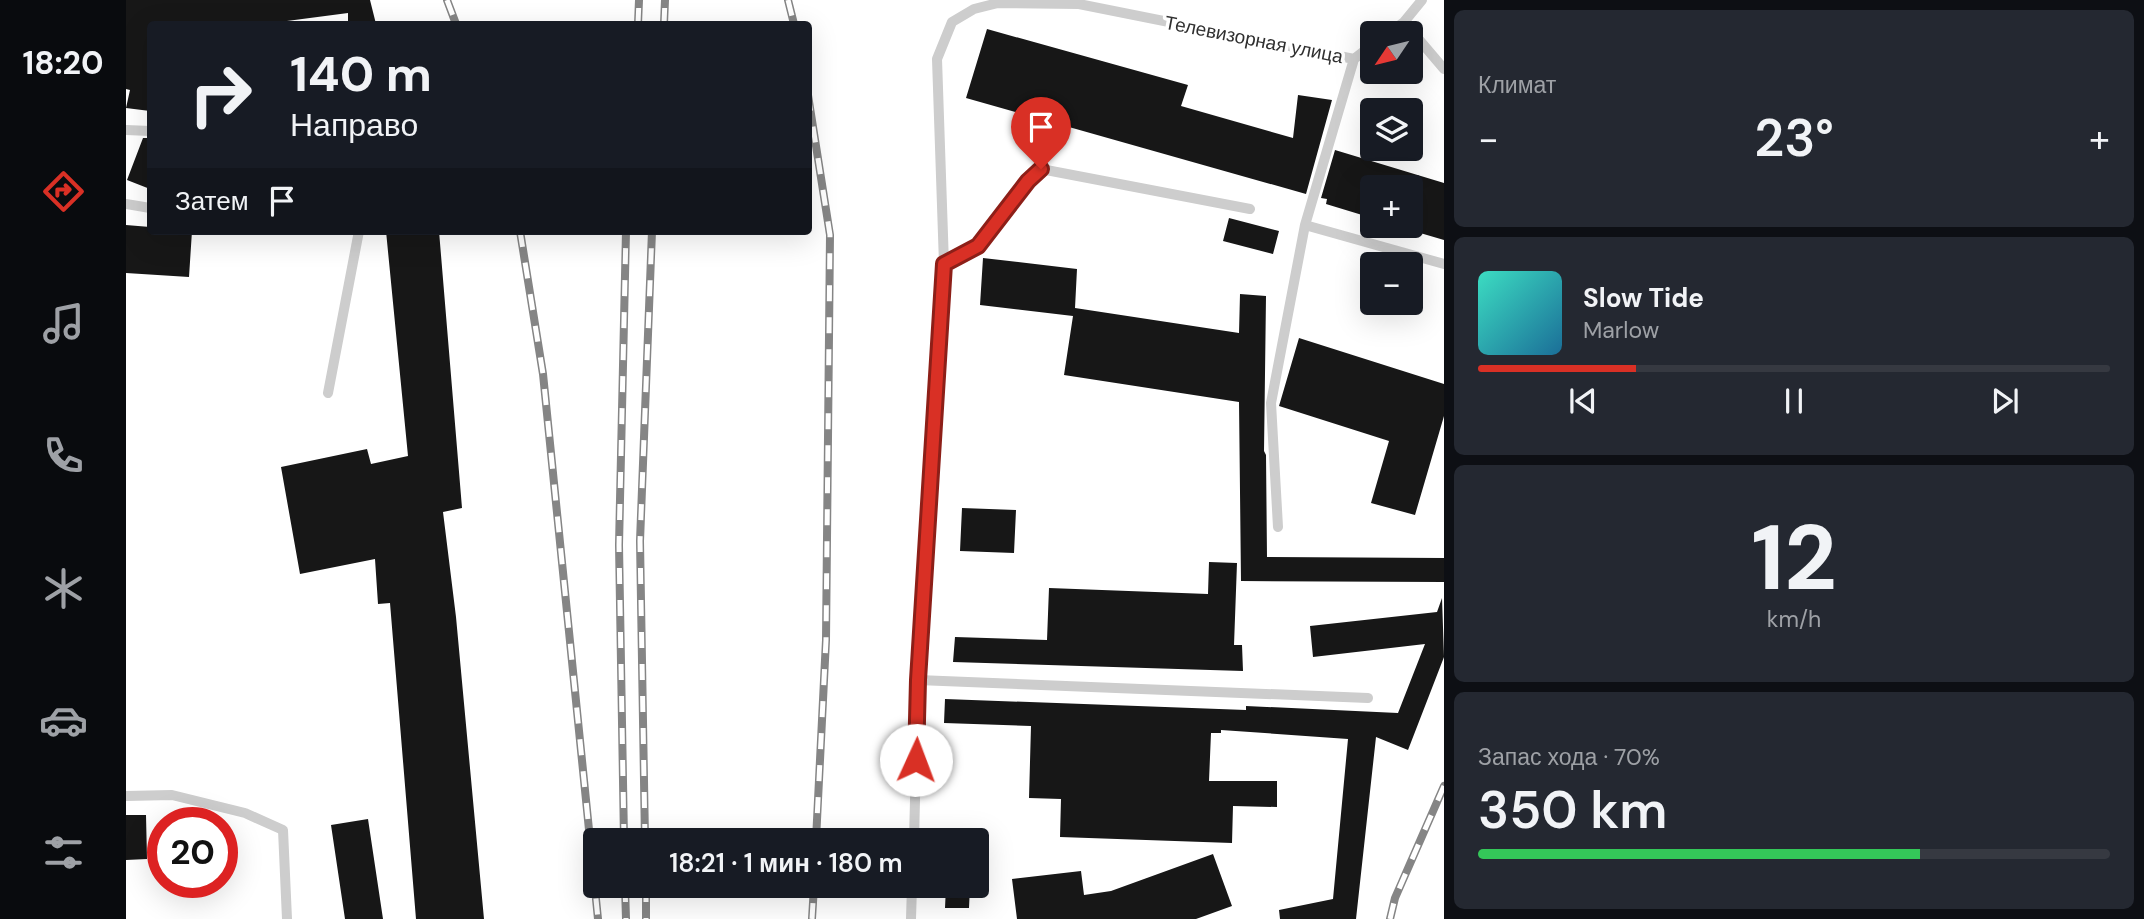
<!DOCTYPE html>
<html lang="ru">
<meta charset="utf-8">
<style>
:root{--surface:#171b24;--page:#242831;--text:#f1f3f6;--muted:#9ea1a6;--line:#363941;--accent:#d93025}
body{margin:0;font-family:"DM Sans",sans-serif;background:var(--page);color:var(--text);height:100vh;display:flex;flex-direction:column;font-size:26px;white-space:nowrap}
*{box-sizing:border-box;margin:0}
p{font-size:23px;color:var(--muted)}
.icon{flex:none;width:38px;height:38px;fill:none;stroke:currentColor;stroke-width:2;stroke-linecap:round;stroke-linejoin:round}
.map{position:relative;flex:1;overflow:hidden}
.drawer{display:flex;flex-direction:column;gap:10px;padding:10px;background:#0d0f14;width:700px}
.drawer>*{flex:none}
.hud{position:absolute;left:21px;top:21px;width:665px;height:214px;border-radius:7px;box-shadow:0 7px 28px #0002;background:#171b24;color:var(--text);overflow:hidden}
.needle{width:46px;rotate:235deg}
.fabs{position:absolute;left:1234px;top:21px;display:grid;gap:14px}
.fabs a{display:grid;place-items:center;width:63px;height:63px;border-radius:7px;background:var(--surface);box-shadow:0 7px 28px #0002;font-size:35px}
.speed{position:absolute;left:21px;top:807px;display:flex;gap:14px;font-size:35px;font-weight:700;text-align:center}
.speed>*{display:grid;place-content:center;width:91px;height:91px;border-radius:50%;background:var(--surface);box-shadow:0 7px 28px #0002;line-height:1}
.speed .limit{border:10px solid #d22;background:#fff;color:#111}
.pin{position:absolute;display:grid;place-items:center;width:60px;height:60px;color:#fff;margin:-72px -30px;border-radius:50% 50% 50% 0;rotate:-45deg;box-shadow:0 0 7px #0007}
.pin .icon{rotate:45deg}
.me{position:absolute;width:77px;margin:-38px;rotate:2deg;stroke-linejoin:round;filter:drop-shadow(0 0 5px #0008)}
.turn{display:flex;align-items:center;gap:24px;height:147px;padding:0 28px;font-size:32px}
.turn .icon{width:91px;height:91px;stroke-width:2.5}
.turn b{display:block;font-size:49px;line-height:60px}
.then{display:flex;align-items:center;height:66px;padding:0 28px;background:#0003;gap:14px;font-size:26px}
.big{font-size:52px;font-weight:600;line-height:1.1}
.drawer .tile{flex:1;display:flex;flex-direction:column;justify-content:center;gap:10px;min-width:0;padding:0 24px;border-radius:10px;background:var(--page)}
.drawer .dial{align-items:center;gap:0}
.dial b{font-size:91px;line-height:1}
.song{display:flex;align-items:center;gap:21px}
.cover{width:84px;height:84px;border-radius:10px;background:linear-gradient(135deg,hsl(170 70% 55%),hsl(200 70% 35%))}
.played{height:7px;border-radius:4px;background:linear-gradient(90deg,var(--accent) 25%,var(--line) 25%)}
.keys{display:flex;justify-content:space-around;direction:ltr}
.heat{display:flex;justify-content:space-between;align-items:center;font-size:38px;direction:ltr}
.charge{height:10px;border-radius:5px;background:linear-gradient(90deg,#34c759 70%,var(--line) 0)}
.trip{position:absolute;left:457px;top:828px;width:406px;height:70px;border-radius:7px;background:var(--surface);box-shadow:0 7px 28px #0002;font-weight:600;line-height:70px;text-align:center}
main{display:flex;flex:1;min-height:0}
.dock{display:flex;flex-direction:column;width:126px;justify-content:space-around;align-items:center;background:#090b0e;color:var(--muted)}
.dock .icon{width:49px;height:49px}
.dock .current{color:var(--accent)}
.dock b{font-size:32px;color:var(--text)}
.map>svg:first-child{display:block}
.building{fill:#171717}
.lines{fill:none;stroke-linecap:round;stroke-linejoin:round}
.lane{stroke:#cdcdcd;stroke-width:10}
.rail-casing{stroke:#858585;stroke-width:8}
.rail{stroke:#fff;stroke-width:5;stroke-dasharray:16;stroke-linecap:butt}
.route-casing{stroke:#8d1f18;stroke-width:18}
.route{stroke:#d93025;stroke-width:12}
.labels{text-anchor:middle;stroke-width:7;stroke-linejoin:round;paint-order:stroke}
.street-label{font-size:19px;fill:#303030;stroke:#fff}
</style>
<main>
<nav class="dock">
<b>18:20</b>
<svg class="icon current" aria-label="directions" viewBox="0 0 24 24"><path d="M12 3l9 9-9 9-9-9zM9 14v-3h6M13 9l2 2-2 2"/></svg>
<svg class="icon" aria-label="music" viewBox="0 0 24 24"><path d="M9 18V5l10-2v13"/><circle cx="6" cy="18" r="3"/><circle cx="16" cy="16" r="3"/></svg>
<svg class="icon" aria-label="phone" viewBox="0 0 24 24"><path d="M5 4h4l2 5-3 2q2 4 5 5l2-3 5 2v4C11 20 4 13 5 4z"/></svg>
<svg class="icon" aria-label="climate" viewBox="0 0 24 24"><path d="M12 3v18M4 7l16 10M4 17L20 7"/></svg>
<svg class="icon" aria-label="car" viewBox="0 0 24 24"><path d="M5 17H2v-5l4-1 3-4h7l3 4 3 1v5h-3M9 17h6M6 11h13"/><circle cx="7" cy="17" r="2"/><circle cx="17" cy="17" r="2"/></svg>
<svg class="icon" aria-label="filters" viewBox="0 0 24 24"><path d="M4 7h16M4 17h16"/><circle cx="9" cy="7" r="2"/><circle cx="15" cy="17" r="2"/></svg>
</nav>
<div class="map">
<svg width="1318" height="919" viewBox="0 0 1318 919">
<rect width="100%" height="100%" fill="#fff"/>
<path class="building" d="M0 0H244L250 24H222V13L138 24H24V111L0 108 4 90 0 89Z
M861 29 1062 85 1055 106 1167 138 1172 95 1206 100 1180 194 840 98Z
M17 138H24V189L1 180Z
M1209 150 1318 183V240L1284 230V187H1246V218L1200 204 1201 199 1195 198Z
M1103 218 1153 231 1147 254 1097 241Z
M0 225 24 227V231H66L63 277 0 273Z
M260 231H313L336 508 317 512 330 617 358 919H290L264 603 252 604 249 559 174 574 155 467 241 449 245 464 282 456Z
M857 258 951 269 949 308 1113 333 1114 294 1140 296 1138 451 1140 455 1141 557 1318 558V582L1115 581 1113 402 938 375 947 316 854 305Z
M1173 338 1318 384V416L1289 515 1245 503 1263 441 1153 406Z
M836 508 890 510 888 553 834 551Z
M1083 562 1111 563 1108 645H1116L1117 671 827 662 829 637 921 640 923 588 1082 594Z
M1316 598 1318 657 1282 750 1250 737 1230 919H1154L1153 910 1207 899 1222 739 1095 730V733H1085L1083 781H1151V807L1107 806 1106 843 934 837 935 799 903 798 905 726 818 723 819 699 1120 710V706L1272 713 1299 644 1187 657 1184 626 1311 612Z
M0 815H20L21 859 0 860Z
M242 819 257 919H219L205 825Z
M1087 854 1106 906 1070 919H891L886 879 955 871 958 895 985 891Z
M820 886H844L843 908H819Z"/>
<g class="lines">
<path class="lane" d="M1278 22 1318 69
M1263 33 1278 22 1296 0
M0 130 24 131
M0 204 24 208
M1179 225 1318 264
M818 264 852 246 902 181 915 169 1124 209
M202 393 233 231
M1152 527 1145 403 1179 225 1228 59
M792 680 1242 698
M0 796 46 795 119 813 157 830 161 919
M788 840 792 680 818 264 811 59 826 22 848 9 872 3 953 4 1228 59 1246 45
M785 919 786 886"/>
<defs>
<path id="rail" d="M321 0 330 24
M662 0 668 24
M512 24 513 0
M538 24 539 0
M682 95 704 235 700 640 690 840
M394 231 417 374 472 919
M498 840 493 545 500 231
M519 840 514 541 526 231
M499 886 500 919
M520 886V919
M686 919 688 886
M1264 919 1269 898 1318 786"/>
</defs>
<use href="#rail" class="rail-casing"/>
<use href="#rail" class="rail"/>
</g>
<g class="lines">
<defs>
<path id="route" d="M790 760 792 680 818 264 852 246 902 181 915 169"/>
</defs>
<use href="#route" class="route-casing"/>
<use href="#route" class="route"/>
</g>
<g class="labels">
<g class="street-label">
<text transform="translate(1128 39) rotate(11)" y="7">Телевизорная улица</text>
</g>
</g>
</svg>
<div class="fabs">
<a><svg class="needle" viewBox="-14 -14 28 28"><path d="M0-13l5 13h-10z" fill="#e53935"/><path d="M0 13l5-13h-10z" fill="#9ea1a6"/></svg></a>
<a><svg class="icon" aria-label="layers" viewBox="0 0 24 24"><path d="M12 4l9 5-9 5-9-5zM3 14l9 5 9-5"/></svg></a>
<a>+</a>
<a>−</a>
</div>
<div class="speed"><div class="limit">20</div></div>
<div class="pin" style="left:915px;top:169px;background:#d93025"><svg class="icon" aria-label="arrive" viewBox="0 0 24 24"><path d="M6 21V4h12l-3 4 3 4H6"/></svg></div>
<svg class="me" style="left:790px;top:760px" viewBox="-20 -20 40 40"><circle r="19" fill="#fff"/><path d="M0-13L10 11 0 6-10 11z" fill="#d93025"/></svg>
<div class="trip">18:21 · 1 мин · 180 m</div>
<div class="hud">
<div class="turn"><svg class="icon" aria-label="right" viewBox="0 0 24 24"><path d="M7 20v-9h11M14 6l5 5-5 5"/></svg><div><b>140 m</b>Направо</div></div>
<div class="then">Затем<svg class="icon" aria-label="arrive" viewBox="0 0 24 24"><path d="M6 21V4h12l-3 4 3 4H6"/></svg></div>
</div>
</div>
<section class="drawer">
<div class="tile"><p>Климат</p>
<div class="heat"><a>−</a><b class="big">23°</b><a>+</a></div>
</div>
<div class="tile">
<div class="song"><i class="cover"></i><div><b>Slow Tide</b><p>Marlow</p></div></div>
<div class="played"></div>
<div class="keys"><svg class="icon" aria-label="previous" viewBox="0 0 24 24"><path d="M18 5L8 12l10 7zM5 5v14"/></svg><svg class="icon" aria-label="pause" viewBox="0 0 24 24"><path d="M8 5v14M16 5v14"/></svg><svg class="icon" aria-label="next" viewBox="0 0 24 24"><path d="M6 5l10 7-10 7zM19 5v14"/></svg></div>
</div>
<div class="tile dial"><b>12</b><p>km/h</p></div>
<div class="tile"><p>Запас хода · 70%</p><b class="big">350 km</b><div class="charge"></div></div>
</section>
</main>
